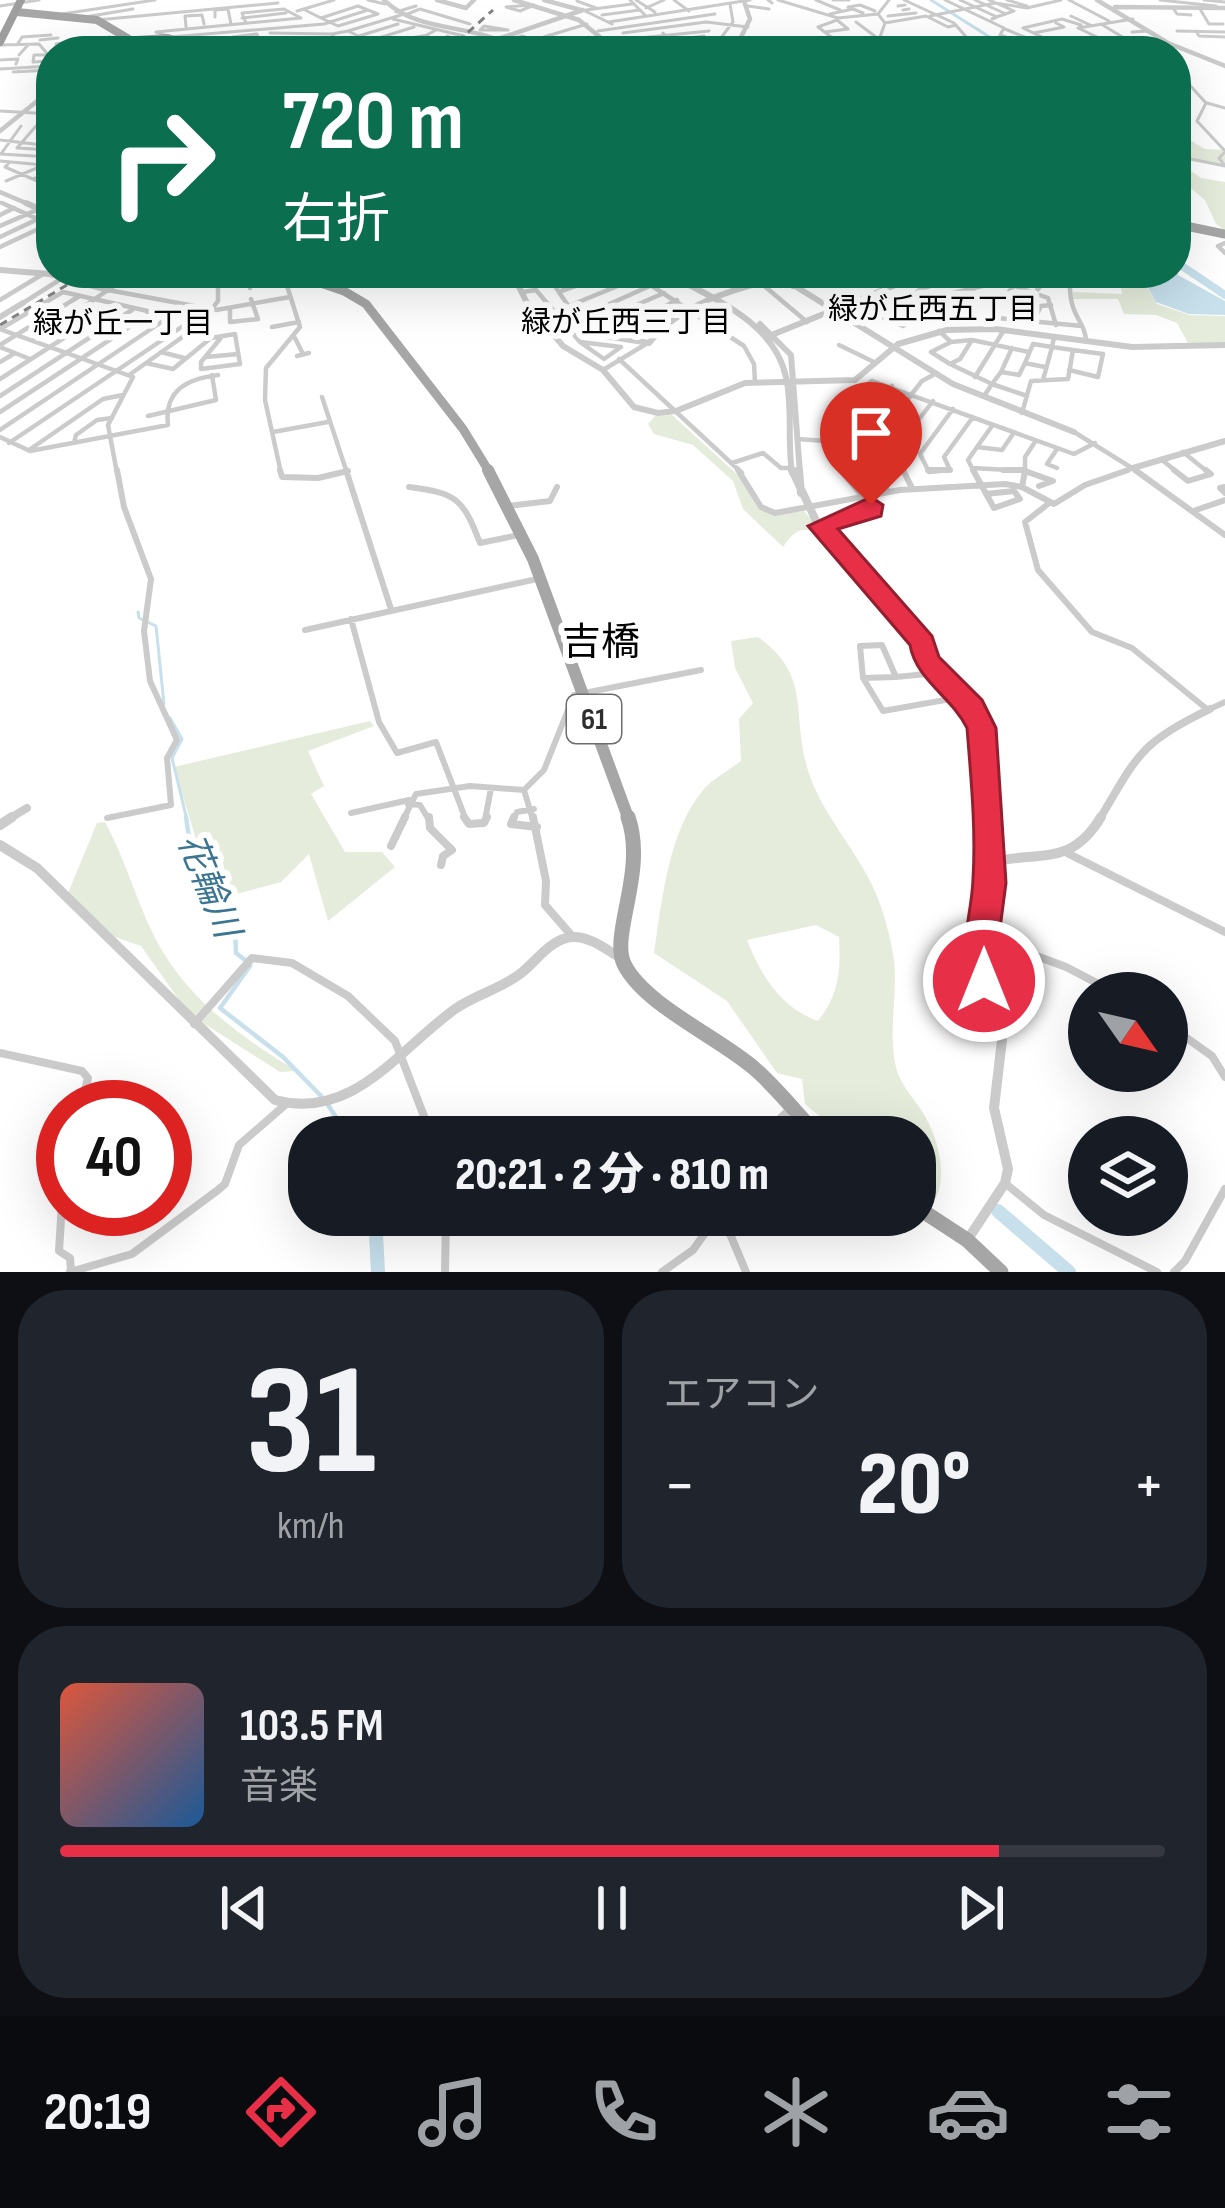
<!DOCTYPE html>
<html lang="ja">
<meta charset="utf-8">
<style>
:root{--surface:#171b24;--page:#20242c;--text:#f1f3f6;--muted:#9ea1a6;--line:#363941;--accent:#e72f48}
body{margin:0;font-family:"Sofia Sans Condensed","Noto Sans JP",sans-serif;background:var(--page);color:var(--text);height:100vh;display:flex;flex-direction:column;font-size:45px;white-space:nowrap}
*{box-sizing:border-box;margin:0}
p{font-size:39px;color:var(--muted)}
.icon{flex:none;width:66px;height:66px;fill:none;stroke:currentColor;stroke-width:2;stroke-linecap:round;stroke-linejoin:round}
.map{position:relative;height:1272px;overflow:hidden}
.drawer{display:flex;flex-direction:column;gap:18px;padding:18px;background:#0d0f14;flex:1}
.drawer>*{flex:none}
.top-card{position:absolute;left:36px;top:36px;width:1155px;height:252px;border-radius:48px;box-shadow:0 12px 48px #0002;background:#0b6e4f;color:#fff;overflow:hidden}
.needle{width:78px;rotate:124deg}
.fabs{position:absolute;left:1068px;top:972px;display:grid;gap:24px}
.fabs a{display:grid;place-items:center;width:120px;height:120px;border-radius:50%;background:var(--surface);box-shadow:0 12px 48px #0002;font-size:60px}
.speed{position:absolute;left:36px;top:1080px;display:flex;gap:24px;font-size:60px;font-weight:700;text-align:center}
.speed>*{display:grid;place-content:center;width:156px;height:156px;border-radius:50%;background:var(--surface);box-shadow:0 12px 48px #0002;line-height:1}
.speed .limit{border:18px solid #d22;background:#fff;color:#111}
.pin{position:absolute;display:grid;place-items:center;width:102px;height:102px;color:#fff;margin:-123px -51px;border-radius:50% 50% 50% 0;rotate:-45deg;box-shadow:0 0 12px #0007}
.pin .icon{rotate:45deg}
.me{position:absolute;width:132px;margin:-66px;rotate:0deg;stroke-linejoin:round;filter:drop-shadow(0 0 9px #0008)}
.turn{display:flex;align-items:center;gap:42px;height:252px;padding:0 48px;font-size:54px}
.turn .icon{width:156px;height:156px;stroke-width:2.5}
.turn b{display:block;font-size:84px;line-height:102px}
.big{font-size:90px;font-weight:800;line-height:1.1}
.drawer .card{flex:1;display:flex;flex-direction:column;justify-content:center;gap:18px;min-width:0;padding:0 42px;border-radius:48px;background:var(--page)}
.drawer .dial{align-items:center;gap:0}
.dial b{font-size:156px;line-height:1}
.song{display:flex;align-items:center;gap:36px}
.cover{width:144px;height:144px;border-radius:18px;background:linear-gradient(135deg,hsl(10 70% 55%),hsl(210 70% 35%))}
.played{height:12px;border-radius:6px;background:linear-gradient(90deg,var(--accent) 85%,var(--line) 85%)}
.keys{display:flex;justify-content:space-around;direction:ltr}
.heat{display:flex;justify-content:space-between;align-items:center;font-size:66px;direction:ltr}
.drawer .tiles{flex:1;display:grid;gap:18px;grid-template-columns:1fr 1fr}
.card:last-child{grid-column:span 2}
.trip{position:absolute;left:288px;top:1116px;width:648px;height:120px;border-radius:48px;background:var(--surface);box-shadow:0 12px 48px #0002;font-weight:800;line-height:120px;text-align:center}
.menu{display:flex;height:192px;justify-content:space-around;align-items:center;background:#090b0e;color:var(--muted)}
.menu .icon{width:84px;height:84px}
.menu .active{color:var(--accent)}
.menu b{font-size:54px;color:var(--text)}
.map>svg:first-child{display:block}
.green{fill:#e5ecdc;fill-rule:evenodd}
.water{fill:#c7e0ec}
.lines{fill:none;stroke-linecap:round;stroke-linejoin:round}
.stream-far1{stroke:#c7e0ec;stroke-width:3}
.stream{stroke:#c7e0ec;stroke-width:4.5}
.river-far1{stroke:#c7e0ec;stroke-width:8}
.river{stroke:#c7e0ec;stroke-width:14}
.minor-far3{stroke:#cbcbcb;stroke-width:3}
.minor-far2{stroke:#cbcbcb;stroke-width:4.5}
.minor-far1{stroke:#cbcbcb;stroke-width:6}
.minor{stroke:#cbcbcb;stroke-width:8}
.tertiary-far3{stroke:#cbcbcb;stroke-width:4.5}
.tertiary-far2{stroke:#cbcbcb;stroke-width:6}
.tertiary-far1{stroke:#cbcbcb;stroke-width:8}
.tertiary{stroke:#cbcbcb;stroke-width:10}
.primary-far3{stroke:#a6a6a6;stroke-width:8}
.primary-far2{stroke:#a6a6a6;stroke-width:9}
.primary-far1{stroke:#a6a6a6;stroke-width:12}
.primary{stroke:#a6a6a6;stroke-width:15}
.trunk{stroke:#9e9e9e;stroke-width:8}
.rail{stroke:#838383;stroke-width:3;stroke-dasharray:8 6;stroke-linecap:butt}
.route{fill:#e72f48;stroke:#961f2f;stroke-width:3}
.labels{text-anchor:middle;stroke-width:12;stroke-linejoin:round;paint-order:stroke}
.far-neighbourhood-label{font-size:30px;fill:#000;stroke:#fff}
.shield{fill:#fff;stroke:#6d6d6d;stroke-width:3}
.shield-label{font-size:30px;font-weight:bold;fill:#2e2e2e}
.water-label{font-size:36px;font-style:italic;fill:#3b7591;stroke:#fff}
.quarter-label{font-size:39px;fill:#000;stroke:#fff}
</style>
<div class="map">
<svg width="1225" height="1272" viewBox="0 0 1225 1272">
<rect width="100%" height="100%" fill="#fff"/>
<path class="green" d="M1176 132 1205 149 1225 150V165L1191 161 1188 169 1201 178 1225 182V230L1216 224 1205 200 1176 176Z
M1118 273H1139L1157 304 1190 315 1225 316V342L1189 345 1177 323 1156 315 1124 314 1118 299H1073V292L1122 294Z
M672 415 740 477 757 506 781 514 804 511 828 538 819 542 812 531C797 527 791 536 783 547L743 509 733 481 693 445 654 434 648 424 655 416Z
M758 637C809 674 793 706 805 759 815 807 854 845 874 889 883 909 891 938 894 960 898 995 887 1037 897 1071 902 1087 918 1103 926 1118 941 1144 955 1203 915 1213V1137H845L805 1104 802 1079 777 1073 727 1001 654 953C662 901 668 832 703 790 713 779 729 770 741 761L739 719 753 703 735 668 731 641ZM816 925 839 937C841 971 839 994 818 1021 781 1008 761 976 747 940Z
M370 721 374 726 308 751 324 786 311 794 345 852H382L395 867 328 921 309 854 281 882 229 896 202 859 174 767Z
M105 822C128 864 139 912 163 952 194 1004 247 1041 297 1071L280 1072 189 1014 141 946 112 936 68 893 97 823Z"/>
<path class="water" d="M1176 269 1178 275 1225 301V315L1189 314 1156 302 1140 273H1176Z"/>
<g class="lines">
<path class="stream-far1" d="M931 0 999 43 1022 51
M1176 203 1188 221
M1176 240 1188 229
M138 612 139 618 156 626 164 704
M170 718 182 739 172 758 187 820"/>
<path class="stream" d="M186 817 192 859 235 928 236 953 245 960
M250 966 220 1008 283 1057 322 1097
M328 1105 347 1134"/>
<path class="river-far1" d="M1176 262 1225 295"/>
<path class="river" d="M998 1211 1069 1272
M375 1215 378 1272"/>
<path class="minor-far3" d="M368 0 385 4
M630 0 645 15
M636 0 655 12
M674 0 689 11
M768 0 772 3
M778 0 838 18 878 14
M816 0 840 10
M833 0H849
M904 0 954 23 968 39 994 51
M945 0 1004 28 1000 35 1047 51
M960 0 997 17 992 19
M975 0 1006 14 996 17
M989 0 1014 11 1005 14
M1007 0 1027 6
M1069 0 1109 21
M1160 0 1216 6
M1204 0 1225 2
M577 1 596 8
M531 5 506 7 520 11 534 5
M0 6 39 0
M358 6 378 14 338 26 321 18Z
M748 6 769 9
M898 6 905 5
M848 7 860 5 875 11
M646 8 664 0
M1173 8 1177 14 1191 15
M303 9 321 18
M1200 9 1209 24H1223
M583 10 612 24
M586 10 632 4
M903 10 909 9
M297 11 334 0
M396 12 416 6
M62 14 155 0
M830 14 853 9 863 13
M405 15 420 9 470 24
M602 15 640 10
M888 16 916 13
M930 16 995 3 1027 8 1061 0
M1071 16 1090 25
M85 17 133 9
M215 17V10L228 9 231 24
M242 18 286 13
M393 19 464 36 444 51
M97 20 278 3
M609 22 750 0
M856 22 880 40
M885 23 926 16 948 27 956 25
M1101 24 1139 47 1168 43
M484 26 508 30H480Z
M186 27 185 16 202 15 204 24
M1005 29 1027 38
M348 31 332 34 336 41 351 40
M598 31 715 14
M1177 31 1225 32
M1196 31 1199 36 1225 37
M825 32 848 29 837 20 818 27 850 51
M1132 32 1148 31
M270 33 332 34
M623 33 706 22 748 27
M663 33 682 51
M1034 33 1064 27 1056 23
M257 34 259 41 236 44 233 37Z
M550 35 544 37 587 24
M359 36 398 24
M110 37 103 43 58 51 56 44Z
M170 37 156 32 301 18 284 9 242 13 246 23
M170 37 324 24 368 10
M1044 38H1069
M629 39 709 31
M40 40 58 38
M336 41 337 46 356 45
M369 41 414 27
M393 41 428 35
M1027 42 1044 38 1023 28 1062 19 1081 25
M1034 44 1092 37
M0 45 39 44 51 58
M17 45 22 37 51 35
M635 45 704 36
M732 45 752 51
M115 47 138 46
M404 47 436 30
M202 48 236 44
M304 51 328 49
M389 51 348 31 401 15
M421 51 448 36
M453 51 471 38 503 51
M472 51 491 42
M527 51 512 39 522 36 567 51
M645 51 720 39 733 22 730 4
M774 51 798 41 809 51
M875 51 885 23 878 14 889 0
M1127 51 1078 28 1133 19
M19 55 28 45
M45 55H34L33 62 51 61
M0 60 18 59 16 64
M0 69 51 66
M1176 70 1206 103 1197 121 1225 151
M13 72 51 70
M1207 103 1225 108
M0 111 51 114
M36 126 17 148 51 150
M43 137 51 138
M0 140 51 146
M0 154 51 157
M1 154 21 126
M1176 156 1225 166 1219 158 1225 152
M0 161 44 165
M10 162 5 167 51 187
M33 179 51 172
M6 181 51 162
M41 196 51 200
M0 202 9 206"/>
<path class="minor-far2" d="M0 215 14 208
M0 226 39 209
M0 237 38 219
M1225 243 1218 246 1225 253
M0 247 49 224 2 203
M546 273 567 304 587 317 661 329
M632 273 744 346 754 364 755 382
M714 273 736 289
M749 273 807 322
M979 273 1048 298 1056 325
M1038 275 1070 287C1070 317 1086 322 1086 342
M557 280 576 273
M1060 283 1075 275
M793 287 815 273
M250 288 247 278 267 274 271 281 283 279
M970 290 993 305
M561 291 613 273
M523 292 536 290 580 342
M908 296 930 304
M979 299 958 304 956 314 1082 326
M0 300 43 274
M23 303 64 277
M854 305 903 326 940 296 1038 273
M569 306 649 273
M230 309V322L258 319 251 299
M208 314 218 301V287
M876 314 924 288 968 273
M585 315 652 285
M988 316 1012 288
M1013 317 1047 279
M1034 320 1041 306 1051 305
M613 322 618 313 664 293
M632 323 677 300
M549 324 568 321 595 328
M272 327 299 322
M0 329 133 377 108 425 117 473
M939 331 951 342 972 340
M188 333 211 338 173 369 146 363Z
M211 338 235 334 240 364 201 369V362L220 339
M295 338 303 354
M33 341 108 290 216 310 290 297
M580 342 621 347 604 359Z
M0 345 78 297
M839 345 874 362
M0 347 30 359
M161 352 184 358
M297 356 309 353
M206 357 238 354
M619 359 742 473
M0 362 15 353
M1025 363 1019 375 1001 372 992 384 1027 396
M950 364 931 352 951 342
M603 370 646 344
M1069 370 1098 377 1103 354 1073 350
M1001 372 1012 348
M129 375 146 363
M975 377 1004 330
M0 379 112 307
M1043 380 1052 347 1033 344 1025 363 1045 367
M0 396 132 310
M984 396 992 384 950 364 960 359 972 340 1029 352
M322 397 347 473
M953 409 920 454 929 472 950 470 944 457 973 417
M0 412 152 312 63 292 2 328
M1022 413 1031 381 1068 379 1073 350 1052 347 1054 338
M148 416 216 400 212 375
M827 427 897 447
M0 430 166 319 177 304
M273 432 328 422
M1074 432 1140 473
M0 437 30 451 168 425C164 390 187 379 218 375
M798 439 825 441
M9 443 183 326 200 307
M74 443 76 435 97 420 112 418
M977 447 992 426
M1057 449 1047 464 1057 468
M29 450 103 399 123 395
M1183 452 1209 473
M1161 459 1178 473
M732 463 763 453 781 468H792
M971 466 968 460 977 447 1002 450 1013 434
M281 473 265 400 266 368 300 327 283 273
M340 473 348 471
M843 473C805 423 834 411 872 381L1074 454 1095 443
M849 473 855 471 844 445 892 386
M879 473 868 450 922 381 935 374
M904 473 894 452 933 401
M975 473 972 468 1025 471V457L1035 442
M1025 473H1030
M1120 473 1133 468"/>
<path class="minor-far1" d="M280 470 282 477 318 478 348 471
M346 470 391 609
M738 470 761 507 775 513 900 490 1005 484 1022 487 1054 504 1085 485 1128 470
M877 470 887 490
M903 470 912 488
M928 470H950
M973 470 994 508 1020 499 1014 491 986 494
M1003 470H1025
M1135 470 1225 535
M1174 470 1188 481 1211 474 1206 470
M845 474 854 470
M409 487C457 493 463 499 480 543L519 535
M1022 487 1025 471 1053 481 1039 486
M1225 487 1220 488 1225 493
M1048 504 1025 522 1038 570 1092 632 1132 648 1208 710
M508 506 550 501 557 487
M1196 510 1225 500
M821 526 873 509 841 470
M351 619 379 722 397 753 436 742 466 820
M305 630 537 579
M882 645 896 677 863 678 860 646Z
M896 677 937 673
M863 678 883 711 962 697
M1210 709 1225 702
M524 790 544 770 574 695 701 670
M408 804 420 805 429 820
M351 813 409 800
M107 818 171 805 167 758 177 740 150 681 144 631 151 579 124 507 117 470
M403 820 416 794 470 786 524 790 533 820
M485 820 491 788
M513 820 517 812 534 809"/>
<path class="minor" d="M429 817 430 828 452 850 443 856 441 865
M464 817 469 824 484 823 487 817
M514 817 511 824 537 827
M533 817 546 881 545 905 572 936
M391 846 405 817
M1067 853 1225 932
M981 935 1066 967 1116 993
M194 1024 252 958 292 963 348 996 395 1041 432 1137
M1167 1024 1212 1056 1225 1077
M0 1053 82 1071 88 1078 81 1107
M761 1137 789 1110
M1006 1184 1044 1215 1157 1272
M63 1187 59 1251 70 1258 71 1271
M722 1215 746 1272
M758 1215 766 1226 780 1215
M70 1272 132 1254 218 1190 225 1184 239 1145 285 1105
M445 1272 446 1215
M662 1272 693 1250 718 1215
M1174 1272 1185 1261 1225 1189"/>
<path class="tertiary-far3" d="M384 0C421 36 477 21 518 51
M437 0 466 8 474 0
M514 0 579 20 617 51
M544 0 581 10
M1097 0 1168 43 1225 66
M1115 7 1225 8
M501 38 583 10
M99 51 122 35
M703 51 740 39 750 19 744 1
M0 131 51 90
M0 192 33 206"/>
<path class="tertiary-far2" d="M26 203 51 214
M0 270 50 274 108 290 127 273
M192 273H259
M512 273 527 303 563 346 603 370 634 407 658 413 676 411 745 383 855 380 898 344 947 330 995 329 1132 347 1225 345
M667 273C711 298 774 321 786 377 793 408 787 441 792 473
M774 273 953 384 1074 432
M0 317 23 303
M600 321 595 328 600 335 649 343C681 304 730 290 778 278
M760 324 791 355 800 473
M774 334 908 280 924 288
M1133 468 1225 441"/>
<path class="tertiary-far1" d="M792 470 819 527 923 642C928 673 956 684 971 709 991 740 985 785 987 820
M799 470 801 493
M7 820 27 808
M1099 820C1138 755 1139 743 1210 709"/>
<path class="tertiary" d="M0 825 12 817
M0 845 37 868 275 1100C353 1121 398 1050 455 1009 475 995 500 989 520 974 536 962 550 939 572 937 590 936 607 950 622 959
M990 862C1040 851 1071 867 1101 817
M968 1239 1005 1183 1008 1169 994 1108 1002 1040 981 966 990 883 987 817"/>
<path class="primary-far3" d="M17 12 97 20 149 51
M136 40 168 38 205 51"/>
<path class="primary-far2" d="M1176 224 1225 234
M291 273 344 291 366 304 463 429 490 473"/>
<path class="primary-far1" d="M488 470 533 559 629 820"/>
<path class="primary" d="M628 817C647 871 610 934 624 964 644 1005 720 1038 755 1069 778 1089 798 1115 819 1137
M915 1206 967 1240 1001 1272"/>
<path class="trunk" d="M0 42 21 0"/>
<path class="rail" d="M447 51 493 10
M0 325 87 273"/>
</g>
<path class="route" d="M871 497 883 505 881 516 838 529 932 636 939 657 982 700 996 728 1006 883 997 951 1001 981 996 991 984 996 972 991C955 956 972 917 973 879 976 829 971 778 967 728 952 697 916 680 910 645L808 526Z"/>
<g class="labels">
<g class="far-neighbourhood-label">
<text x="933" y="319">緑が丘西五丁目</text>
<text x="626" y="332">緑が丘西三丁目</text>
<text x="123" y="333">緑が丘一丁目</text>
</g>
<rect class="shield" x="567" y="695" width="54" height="48" rx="9"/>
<g class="shield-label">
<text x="594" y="729">61</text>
</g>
<g class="water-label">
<text transform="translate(210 885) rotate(68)" y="13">花輪川</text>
</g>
<g class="quarter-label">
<text x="601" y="655">吉橋</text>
</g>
</g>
</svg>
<div class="fabs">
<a><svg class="needle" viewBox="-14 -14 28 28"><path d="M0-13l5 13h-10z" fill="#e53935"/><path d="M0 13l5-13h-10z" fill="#9ea1a6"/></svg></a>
<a><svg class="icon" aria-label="layers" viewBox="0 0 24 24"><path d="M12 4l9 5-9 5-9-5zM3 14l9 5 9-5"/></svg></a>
</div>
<div class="speed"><div class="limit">40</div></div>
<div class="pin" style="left:871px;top:505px;background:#d93025"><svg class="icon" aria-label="arrive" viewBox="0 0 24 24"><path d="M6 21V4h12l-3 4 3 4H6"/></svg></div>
<svg class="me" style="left:984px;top:981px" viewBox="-20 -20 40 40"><circle r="17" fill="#e72f48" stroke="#fff" stroke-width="3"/><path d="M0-11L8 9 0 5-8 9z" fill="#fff"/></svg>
<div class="trip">20:21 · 2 分 · 810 m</div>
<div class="top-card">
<div class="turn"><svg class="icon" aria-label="right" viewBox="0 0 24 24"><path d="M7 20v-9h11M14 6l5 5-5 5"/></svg><div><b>720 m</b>右折</div></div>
</div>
</div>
<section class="drawer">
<div class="tiles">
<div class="card dial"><b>31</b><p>km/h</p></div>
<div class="card"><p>エアコン</p>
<div class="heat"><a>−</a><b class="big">20°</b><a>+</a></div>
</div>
<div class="card">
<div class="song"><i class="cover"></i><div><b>103.5 FM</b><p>音楽</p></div></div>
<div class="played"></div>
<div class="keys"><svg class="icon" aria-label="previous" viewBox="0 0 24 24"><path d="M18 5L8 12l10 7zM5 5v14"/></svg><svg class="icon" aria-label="pause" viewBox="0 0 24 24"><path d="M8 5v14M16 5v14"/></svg><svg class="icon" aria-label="next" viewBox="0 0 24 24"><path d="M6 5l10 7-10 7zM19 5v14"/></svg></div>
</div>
</div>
</section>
<nav class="menu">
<b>20:19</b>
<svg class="icon active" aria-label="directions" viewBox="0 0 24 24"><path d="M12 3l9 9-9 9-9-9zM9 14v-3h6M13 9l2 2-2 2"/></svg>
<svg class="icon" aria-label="music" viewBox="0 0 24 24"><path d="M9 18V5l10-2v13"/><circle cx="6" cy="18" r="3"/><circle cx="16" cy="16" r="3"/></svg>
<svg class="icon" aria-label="phone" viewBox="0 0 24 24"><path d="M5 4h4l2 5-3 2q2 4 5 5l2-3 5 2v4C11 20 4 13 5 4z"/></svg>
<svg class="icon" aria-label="climate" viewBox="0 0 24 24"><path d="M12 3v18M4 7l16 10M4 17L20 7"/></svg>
<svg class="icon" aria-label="car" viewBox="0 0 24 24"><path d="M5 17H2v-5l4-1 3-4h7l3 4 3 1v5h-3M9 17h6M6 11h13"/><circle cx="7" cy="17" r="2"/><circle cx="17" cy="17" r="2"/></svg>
<svg class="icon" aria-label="filters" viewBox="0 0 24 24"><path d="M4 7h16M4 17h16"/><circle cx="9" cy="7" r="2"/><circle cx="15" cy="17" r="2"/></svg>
</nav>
